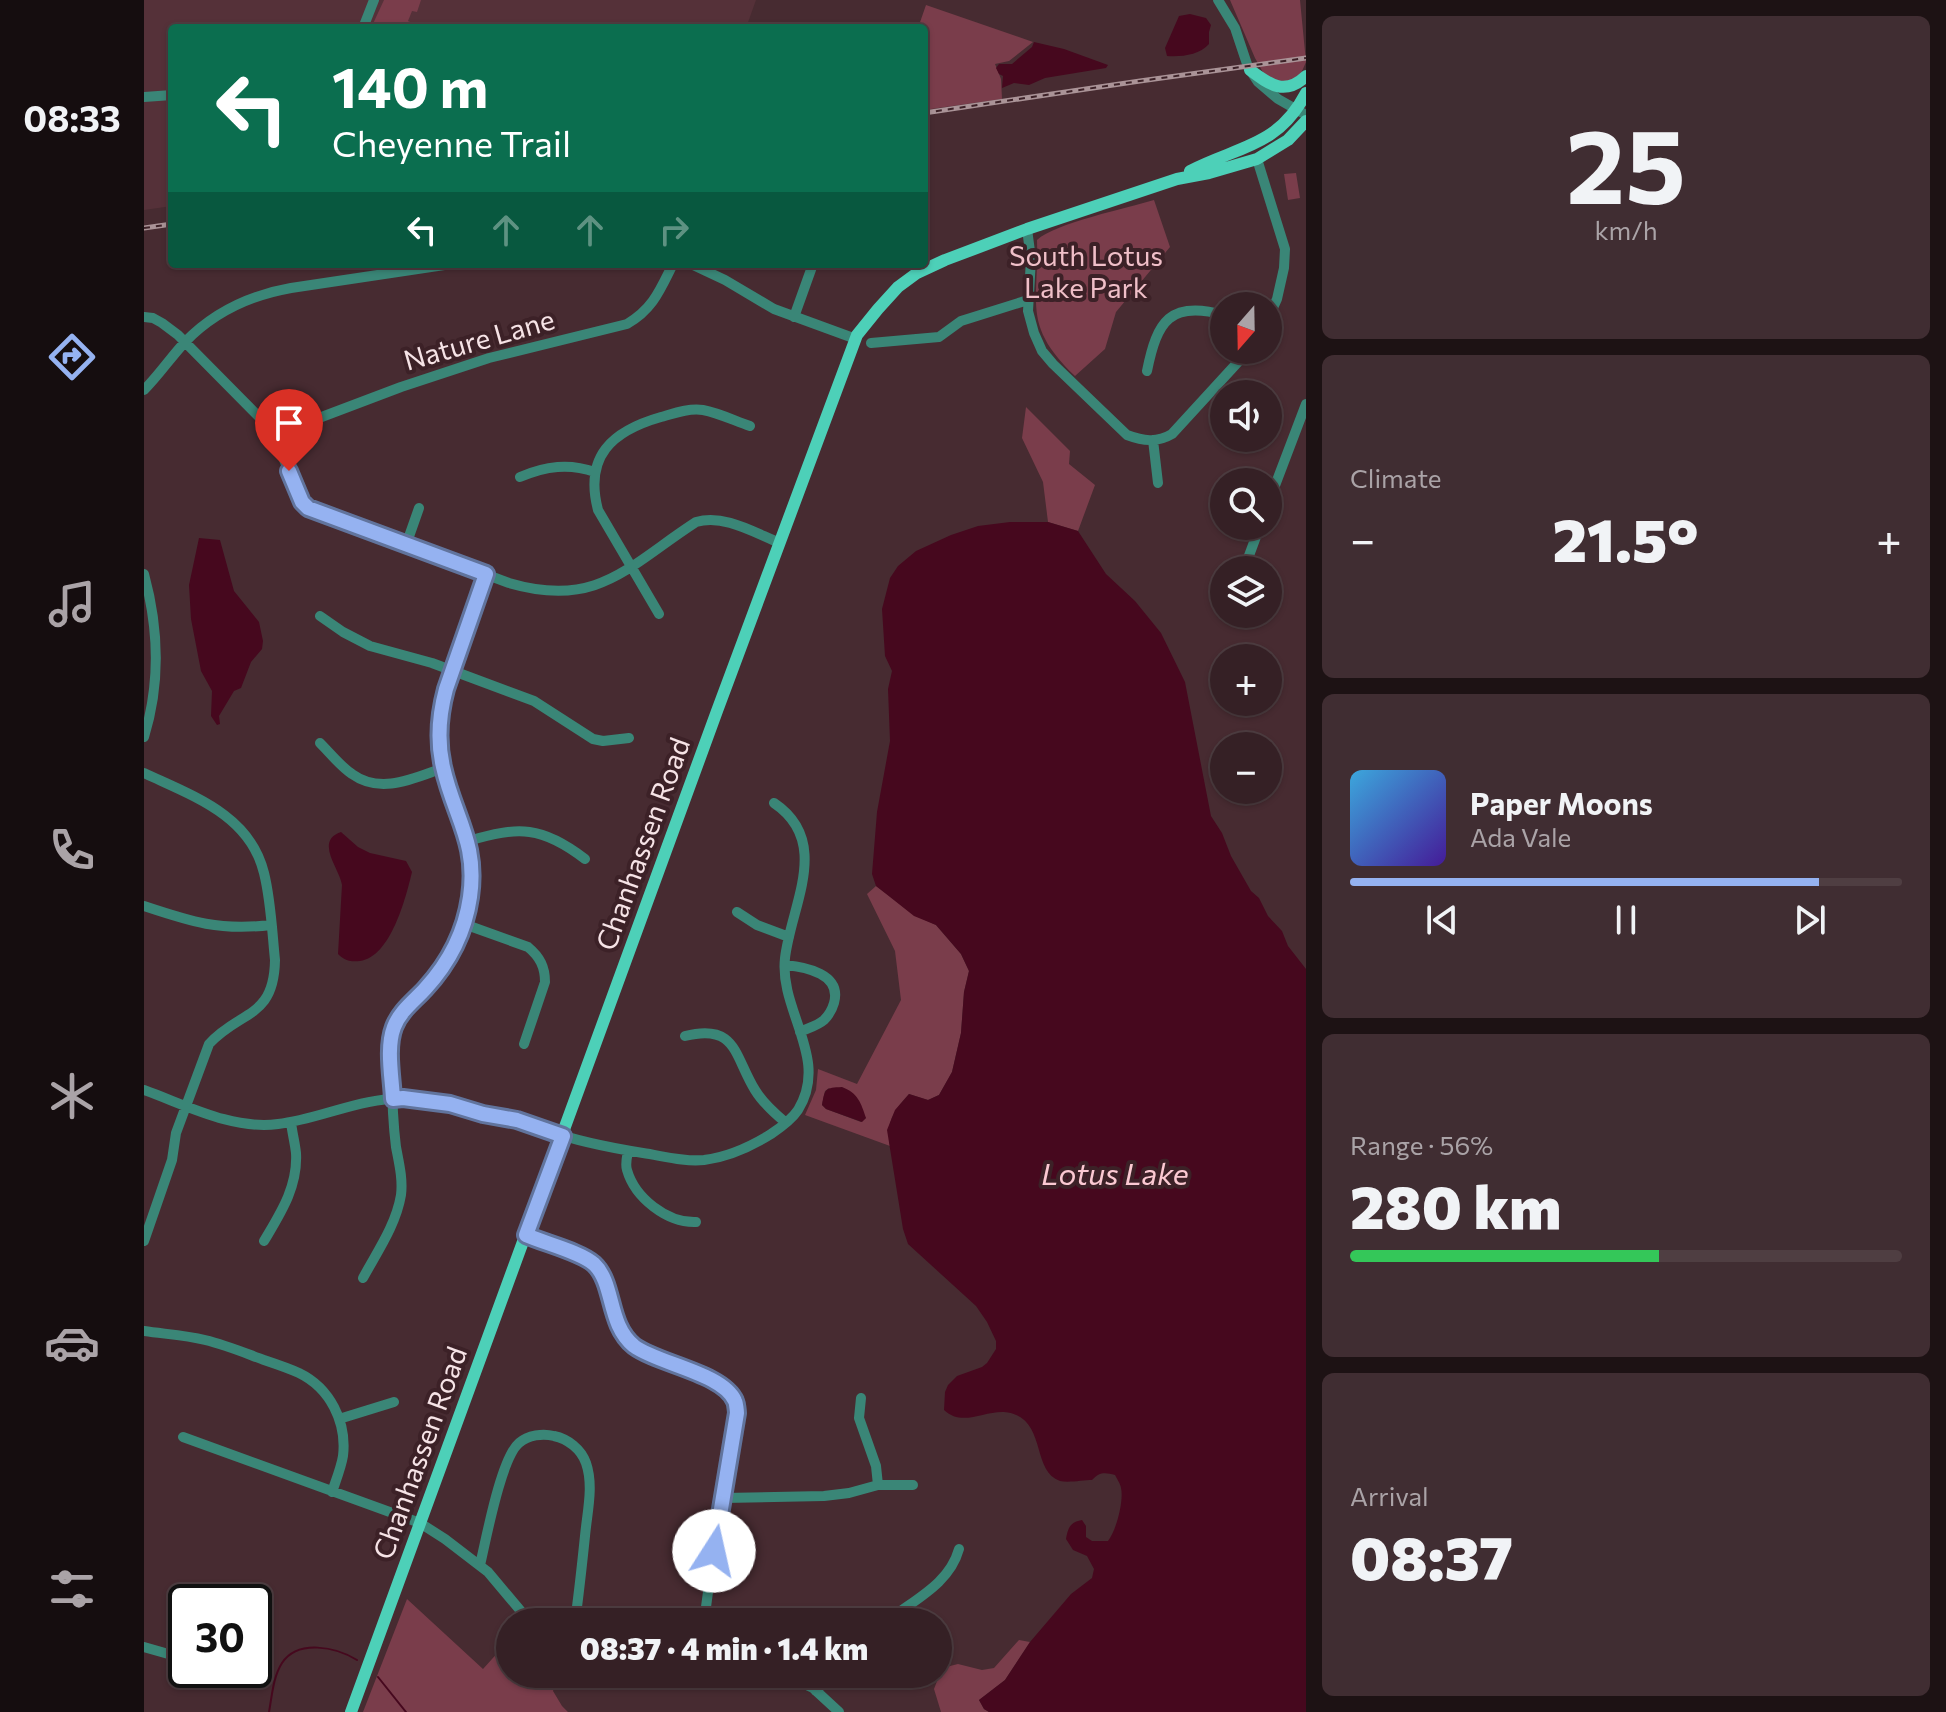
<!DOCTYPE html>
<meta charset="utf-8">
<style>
:root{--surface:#352025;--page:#402d32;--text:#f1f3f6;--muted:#aaa3a7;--line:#4f3e42;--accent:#95b2f1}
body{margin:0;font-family:Commissioner,sans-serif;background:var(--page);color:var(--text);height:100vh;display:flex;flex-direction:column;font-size:30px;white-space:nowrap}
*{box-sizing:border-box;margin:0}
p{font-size:26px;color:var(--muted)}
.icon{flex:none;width:44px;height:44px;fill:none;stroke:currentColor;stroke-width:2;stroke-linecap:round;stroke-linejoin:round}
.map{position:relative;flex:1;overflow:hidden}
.side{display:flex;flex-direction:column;gap:16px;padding:16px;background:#1d1214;width:640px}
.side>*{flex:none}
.guide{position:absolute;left:24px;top:24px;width:760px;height:244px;border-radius:8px;box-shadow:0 2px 6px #0004,0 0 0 2px var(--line);background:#0b6e4f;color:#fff;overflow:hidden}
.needle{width:52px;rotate:200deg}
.fabs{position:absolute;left:1066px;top:292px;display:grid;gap:16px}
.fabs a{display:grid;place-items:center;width:72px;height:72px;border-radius:50%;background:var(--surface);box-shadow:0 2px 6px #0004,0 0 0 2px var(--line);font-size:40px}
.speed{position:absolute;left:24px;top:1584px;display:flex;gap:16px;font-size:40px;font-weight:700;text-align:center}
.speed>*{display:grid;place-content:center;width:104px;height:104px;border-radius:50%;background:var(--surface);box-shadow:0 2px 6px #0004,0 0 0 2px var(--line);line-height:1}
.speed .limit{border:4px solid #111;border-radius:12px;background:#fff;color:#111}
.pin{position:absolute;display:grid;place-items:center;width:68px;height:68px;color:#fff;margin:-82px -34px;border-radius:50% 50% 50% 0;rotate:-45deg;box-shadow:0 0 8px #0007}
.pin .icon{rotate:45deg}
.me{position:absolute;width:88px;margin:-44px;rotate:10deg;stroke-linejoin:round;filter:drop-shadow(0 0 6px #0008)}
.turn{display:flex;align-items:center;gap:28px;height:168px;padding:0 32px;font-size:36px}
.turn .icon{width:104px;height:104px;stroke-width:2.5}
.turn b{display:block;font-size:56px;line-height:68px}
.lanes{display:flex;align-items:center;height:76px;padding:0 32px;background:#0003;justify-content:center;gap:40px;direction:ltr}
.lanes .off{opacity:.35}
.big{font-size:60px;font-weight:800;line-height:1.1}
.side .card{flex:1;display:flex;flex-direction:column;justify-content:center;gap:12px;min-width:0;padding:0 28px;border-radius:12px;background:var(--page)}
.side .dial{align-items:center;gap:0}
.dial b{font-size:104px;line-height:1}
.song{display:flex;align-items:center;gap:24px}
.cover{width:96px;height:96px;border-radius:12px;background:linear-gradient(135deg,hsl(200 70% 55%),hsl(260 70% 35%))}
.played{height:8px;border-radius:4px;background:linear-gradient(90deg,var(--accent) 85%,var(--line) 85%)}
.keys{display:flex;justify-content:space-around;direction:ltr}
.heat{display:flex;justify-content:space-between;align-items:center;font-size:44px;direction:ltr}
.charge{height:12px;border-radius:6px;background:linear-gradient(90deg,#34c759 56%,var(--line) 0)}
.trip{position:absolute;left:352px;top:1608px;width:456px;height:80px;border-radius:40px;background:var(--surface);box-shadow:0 2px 6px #0004,0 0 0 2px var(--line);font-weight:800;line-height:80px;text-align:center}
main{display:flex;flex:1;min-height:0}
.tabs{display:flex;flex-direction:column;width:144px;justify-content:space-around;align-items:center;background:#150d0f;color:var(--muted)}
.tabs .icon{width:56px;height:56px}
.tabs .selected{color:var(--accent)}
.tabs b{font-size:36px;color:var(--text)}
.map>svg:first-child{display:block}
.built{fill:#553139}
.green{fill:#7a3d4b;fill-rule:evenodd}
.water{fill:#46081e}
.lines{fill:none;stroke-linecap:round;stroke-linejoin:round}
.stream{stroke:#46081e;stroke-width:2}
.minor{stroke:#3a8677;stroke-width:10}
.major{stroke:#4dd0b8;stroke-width:12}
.rail-casing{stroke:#aa9397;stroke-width:5}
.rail{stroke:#3c2127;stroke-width:2;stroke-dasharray:6;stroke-linecap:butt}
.route-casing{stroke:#61749d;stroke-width:20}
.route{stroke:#95b2f1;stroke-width:14}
.labels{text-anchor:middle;stroke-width:8;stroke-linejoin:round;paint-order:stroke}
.park-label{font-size:28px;fill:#f0bfc8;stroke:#3c2127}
.street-label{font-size:28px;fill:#f6e3e6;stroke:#3c2127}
.water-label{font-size:30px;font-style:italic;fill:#fbc9d2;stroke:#3c2127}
</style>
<main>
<nav class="tabs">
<b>08:33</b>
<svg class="icon selected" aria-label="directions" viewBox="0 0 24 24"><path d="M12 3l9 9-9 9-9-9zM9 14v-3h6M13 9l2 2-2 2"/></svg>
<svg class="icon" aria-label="music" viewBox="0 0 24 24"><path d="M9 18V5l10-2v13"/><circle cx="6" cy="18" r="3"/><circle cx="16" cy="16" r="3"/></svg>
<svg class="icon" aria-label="phone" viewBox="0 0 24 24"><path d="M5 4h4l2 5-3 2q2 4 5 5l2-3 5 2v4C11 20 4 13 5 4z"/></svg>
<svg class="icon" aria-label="climate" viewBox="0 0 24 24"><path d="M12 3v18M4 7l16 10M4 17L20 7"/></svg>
<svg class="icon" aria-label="car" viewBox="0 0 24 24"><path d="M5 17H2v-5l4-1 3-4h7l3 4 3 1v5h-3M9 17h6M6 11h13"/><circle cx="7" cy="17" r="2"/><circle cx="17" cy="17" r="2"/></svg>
<svg class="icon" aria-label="filters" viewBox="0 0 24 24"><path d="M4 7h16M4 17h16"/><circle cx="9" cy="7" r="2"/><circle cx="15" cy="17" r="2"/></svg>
</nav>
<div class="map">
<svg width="1162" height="1712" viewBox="0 0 1162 1712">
<rect width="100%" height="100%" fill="#472b31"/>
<path class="built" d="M0 0H612L602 28H28V206L0 210Z"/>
<path class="green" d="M240 0H277L273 12 268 11 264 21 279 28H227Z
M1086 0H1156L1162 62 1155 78 1141 87 1121 76 1111 58Z
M782 5 889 42 865 61 851 64 857 79 858 99 780 110V28H774Z
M1152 173 1156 198 1144 200 1140 174Z
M1010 200 1026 247 972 312 961 349 931 376C878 325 895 305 893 240 911 223 984 208 1010 200Z
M882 407 926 451 925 464 951 485 934 531 904 522 899 482 878 438Z
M732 886 770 915 792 925 817 954 825 971 820 992 817 1033 808 1072 795 1095 784 1100 765 1094C749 1112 742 1121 746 1146L661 1115 672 1090 674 1069 713 1084 757 1000 751 951 723 894ZM685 1088 722 1118 717 1122 682 1109 678 1105 681 1091Z
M263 1599 339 1669 366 1639V1674H414L409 1691 418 1706 424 1712H219Z
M875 1640 886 1642 861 1680 835 1700 840 1709 845 1712H797L790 1689 798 1668 814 1664 838 1670 850 1668Z"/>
<path class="water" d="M1046 14 1062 18 1067 25 1065 32V44C1055 55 1038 57 1023 56L1021 48 1035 16Z
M890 42 920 49 964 65 962 68 901 78 885 85 870 83 858 88 859 76 855 74 852 68 855 64H868L888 47Z
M866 522H904L934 531 962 574 991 601 1017 633 1041 682 1067 816 1078 833 1087 856 1107 891 1115 898 1124 916 1138 931 1144 946 1162 969V1712H845L840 1709 835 1700 861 1680 886 1642 927 1594 948 1578 950 1569 943 1556 929 1550 922 1539C924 1528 926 1522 938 1520L942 1526V1537L948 1541H964C972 1531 980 1501 977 1488 977 1485 972 1477 971 1475 961 1472 955 1472 948 1480 939 1480 925 1483 916 1481 886 1471 904 1416 860 1412 839 1411 818 1427 800 1410L801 1392 804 1385 813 1376 838 1367 843 1363 852 1349V1341L843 1322 832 1306 764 1244 759 1229 743 1130 751 1110 765 1094 784 1100 795 1095 808 1072 817 1033 820 992 825 971 817 954 792 925 770 916 741 893 732 886 728 874 733 812 746 741 744 689 748 671 741 656 738 609 746 578 754 566 772 551 807 535 834 526Z
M55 538 76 540 90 591 115 622 119 641 118 649 107 662 97 688 90 691 75 716 76 724 73 725 67 716 68 691 57 671 47 619 45 585Z
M197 832 214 847 226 853 262 861 268 872C262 897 247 957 216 961 207 962 201 961 194 954L198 885C196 869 170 841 197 832Z
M698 1087C714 1093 717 1103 722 1118L718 1122 682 1109 678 1105C681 1088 681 1088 698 1087Z"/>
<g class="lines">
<path class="stream" d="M234 1677 262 1712
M125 1712C128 1696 129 1677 138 1663 154 1639 192 1647 213 1660"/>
<path class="minor" d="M1074 0 1091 28 1104 67 1114 82 1134 99 1162 115
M219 28 230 0
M0 97 28 95
M1113 159 1141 249 1140 268 1133 299 1124 319
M883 229 887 259 884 311 890 333 898 351 909 364 983 435C999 441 1013 443 1028 434L1105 350
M547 264 581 280 630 309 712 339
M0 317 9 318 18 323 34 335 117 419 130 435 154 494 158 502 164 508 365 583C454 609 484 566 552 522 580 514 609 532 636 543
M650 317 669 264
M727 343 795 337 817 321 884 300
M1003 371C1013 321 1026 300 1080 315
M0 390C15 375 27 357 41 342 70 312 107 295 147 288L307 264
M130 435 257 387 345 358 483 324C509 309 516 290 529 264
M1009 440 1014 483
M376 477C402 466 425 463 451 472
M1124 504 1162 404
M262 545 275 508
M1100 569 1116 526
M0 574C15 629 17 682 0 737
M515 614 454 510C440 456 468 431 517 417 531 413 545 408 559 410 575 413 591 421 606 426
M176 616 199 632 226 646 288 663 390 701 449 739 459 741 485 738
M176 743C186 753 196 766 208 774 237 795 270 778 299 768
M0 773C49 796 106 815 120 873 127 901 128 931 131 960 130 1019 96 1010 65 1044L32 1133 28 1160 0 1241
M324 841C375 826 398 826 441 859
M0 906C48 922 75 931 127 925
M593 912 613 925 645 937
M320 924 384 947C396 957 401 967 401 982L380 1044
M641 965C662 967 698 974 690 1003 688 1010 685 1015 680 1020 673 1026 664 1028 656 1032
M541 1036C593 1023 590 1056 611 1090 619 1103 629 1112 641 1122
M0 1090C42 1105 88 1130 134 1124 177 1119 219 1096 264 1099 289 1100 311 1107 335 1113 347 1115 359 1117 371 1119 382 1122 394 1128 405 1131 435 1142 468 1148 499 1153 519 1156 540 1162 560 1160 584 1157 606 1147 627 1134 636 1128 648 1119 654 1110 686 1058 635 1011 641 958 647 905 688 842 630 803
M484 1151C483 1157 481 1164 483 1170 491 1198 523 1223 552 1222
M382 1235C400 1243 437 1252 450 1264 471 1285 463 1324 490 1346 514 1364 579 1373 591 1401 592 1403 593 1412 593 1413L566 1577 560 1622
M120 1241C136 1214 154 1187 152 1153 151 1143 148 1132 147 1122
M219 1278C233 1252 252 1225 257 1195 259 1179 255 1163 252 1147 249 1123 248 1098 248 1074 247 1060 245 1045 248 1031 253 1013 269 1002 281 988 311 956 327 917 328 873 329 835 307 803 299 767 293 741 295 715 302 689L342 574
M0 1331C20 1334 41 1335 61 1340 82 1345 101 1353 120 1360 132 1364 144 1368 155 1373 186 1388 203 1422 199 1456 197 1468 192 1480 188 1492
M717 1398 715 1418 732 1466 734 1485
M195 1419 250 1402
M39 1437 276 1523 301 1539 344 1572 386 1622
M580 1498 680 1496 705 1493 734 1485H769
M336 1565C342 1540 357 1458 375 1443 384 1435 399 1433 410 1436 424 1439 437 1449 442 1463 450 1486 443 1513 441 1536 438 1565 435 1593 431 1622
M742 1622C769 1600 805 1585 815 1549
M0 1647 42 1659
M639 1674 669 1688 695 1712
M672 1691 688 1674"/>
<path class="major" d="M1106 70C1126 85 1141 96 1162 76
M1046 171C1094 146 1134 147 1162 93
M207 1712 573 711 713 335 734 309 754 287 773 273 801 260 883 229 1033 179 1065 173 1113 159 1144 140 1162 121"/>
<defs>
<path id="rail" d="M780 113 996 81 1162 58
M0 228 28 224"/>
</defs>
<use href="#rail" class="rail-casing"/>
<use href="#rail" class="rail"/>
</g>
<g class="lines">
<defs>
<path id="route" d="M145 471 158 502 164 508 342 574 302 689C295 715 293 741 299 767 310 817 334 842 326 897 321 932 304 964 281 989 270 1001 256 1011 250 1027 242 1048 248 1077 249 1099L259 1098 306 1104 339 1114 373 1120 419 1136 382 1235C400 1243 437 1252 450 1264 471 1284 463 1324 490 1346 514 1364 579 1373 591 1401 592 1402 593 1412 593 1413L570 1551"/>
</defs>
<use href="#route" class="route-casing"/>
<use href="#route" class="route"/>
</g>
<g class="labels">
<g class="park-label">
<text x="942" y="266">South Lotus<tspan x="942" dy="32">Lake Park</tspan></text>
</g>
<g class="street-label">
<text transform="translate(335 340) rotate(-16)" y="10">Nature Lane</text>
<text transform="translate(499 844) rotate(-70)" y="10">Chanhassen Road</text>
<text transform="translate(276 1453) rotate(-70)" y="10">Chanhassen Road</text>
</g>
<g class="water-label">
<text x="971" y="1185">Lotus Lake</text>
</g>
</g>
</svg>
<div class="fabs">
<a><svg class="needle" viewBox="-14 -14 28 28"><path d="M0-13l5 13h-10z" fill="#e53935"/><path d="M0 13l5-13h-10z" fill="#aaa3a7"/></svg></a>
<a><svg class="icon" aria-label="sound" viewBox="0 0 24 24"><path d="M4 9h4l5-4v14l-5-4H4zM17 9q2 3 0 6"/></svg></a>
<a><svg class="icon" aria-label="search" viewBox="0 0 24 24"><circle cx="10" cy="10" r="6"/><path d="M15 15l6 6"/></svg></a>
<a><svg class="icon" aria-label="layers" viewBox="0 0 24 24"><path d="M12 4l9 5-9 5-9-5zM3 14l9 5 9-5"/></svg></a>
<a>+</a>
<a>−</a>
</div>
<div class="speed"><div class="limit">30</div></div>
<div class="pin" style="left:145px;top:471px;background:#d93025"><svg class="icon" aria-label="arrive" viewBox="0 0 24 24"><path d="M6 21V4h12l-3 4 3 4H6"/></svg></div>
<svg class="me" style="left:570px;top:1551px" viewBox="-20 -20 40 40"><circle r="19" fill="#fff"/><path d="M0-13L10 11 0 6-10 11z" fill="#95b2f1"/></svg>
<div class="trip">08:37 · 4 min · 1.4 km</div>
<div class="guide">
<div class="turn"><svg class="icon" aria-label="left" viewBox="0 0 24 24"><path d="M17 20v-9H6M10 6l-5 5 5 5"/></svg><div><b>140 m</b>Cheyenne Trail</div></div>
<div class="lanes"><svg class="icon" aria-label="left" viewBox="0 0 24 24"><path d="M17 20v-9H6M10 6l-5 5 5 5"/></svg><svg class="icon off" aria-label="ahead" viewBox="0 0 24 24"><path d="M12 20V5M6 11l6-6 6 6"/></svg><svg class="icon off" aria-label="ahead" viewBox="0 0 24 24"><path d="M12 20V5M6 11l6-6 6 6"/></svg><svg class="icon off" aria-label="right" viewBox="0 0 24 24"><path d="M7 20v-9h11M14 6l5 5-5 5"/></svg></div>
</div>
</div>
<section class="side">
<div class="card dial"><b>25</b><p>km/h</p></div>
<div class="card"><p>Climate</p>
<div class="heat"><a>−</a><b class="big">21.5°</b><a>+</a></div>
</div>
<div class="card">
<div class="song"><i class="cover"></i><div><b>Paper Moons</b><p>Ada Vale</p></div></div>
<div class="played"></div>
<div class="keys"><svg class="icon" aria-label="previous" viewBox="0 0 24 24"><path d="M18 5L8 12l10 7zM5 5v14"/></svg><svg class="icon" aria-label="pause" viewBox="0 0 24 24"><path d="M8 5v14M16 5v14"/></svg><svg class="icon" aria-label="next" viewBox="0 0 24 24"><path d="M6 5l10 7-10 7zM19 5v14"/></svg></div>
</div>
<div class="card"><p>Range · 56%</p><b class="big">280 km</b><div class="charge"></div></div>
<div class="card"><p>Arrival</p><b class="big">08:37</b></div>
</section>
</main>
